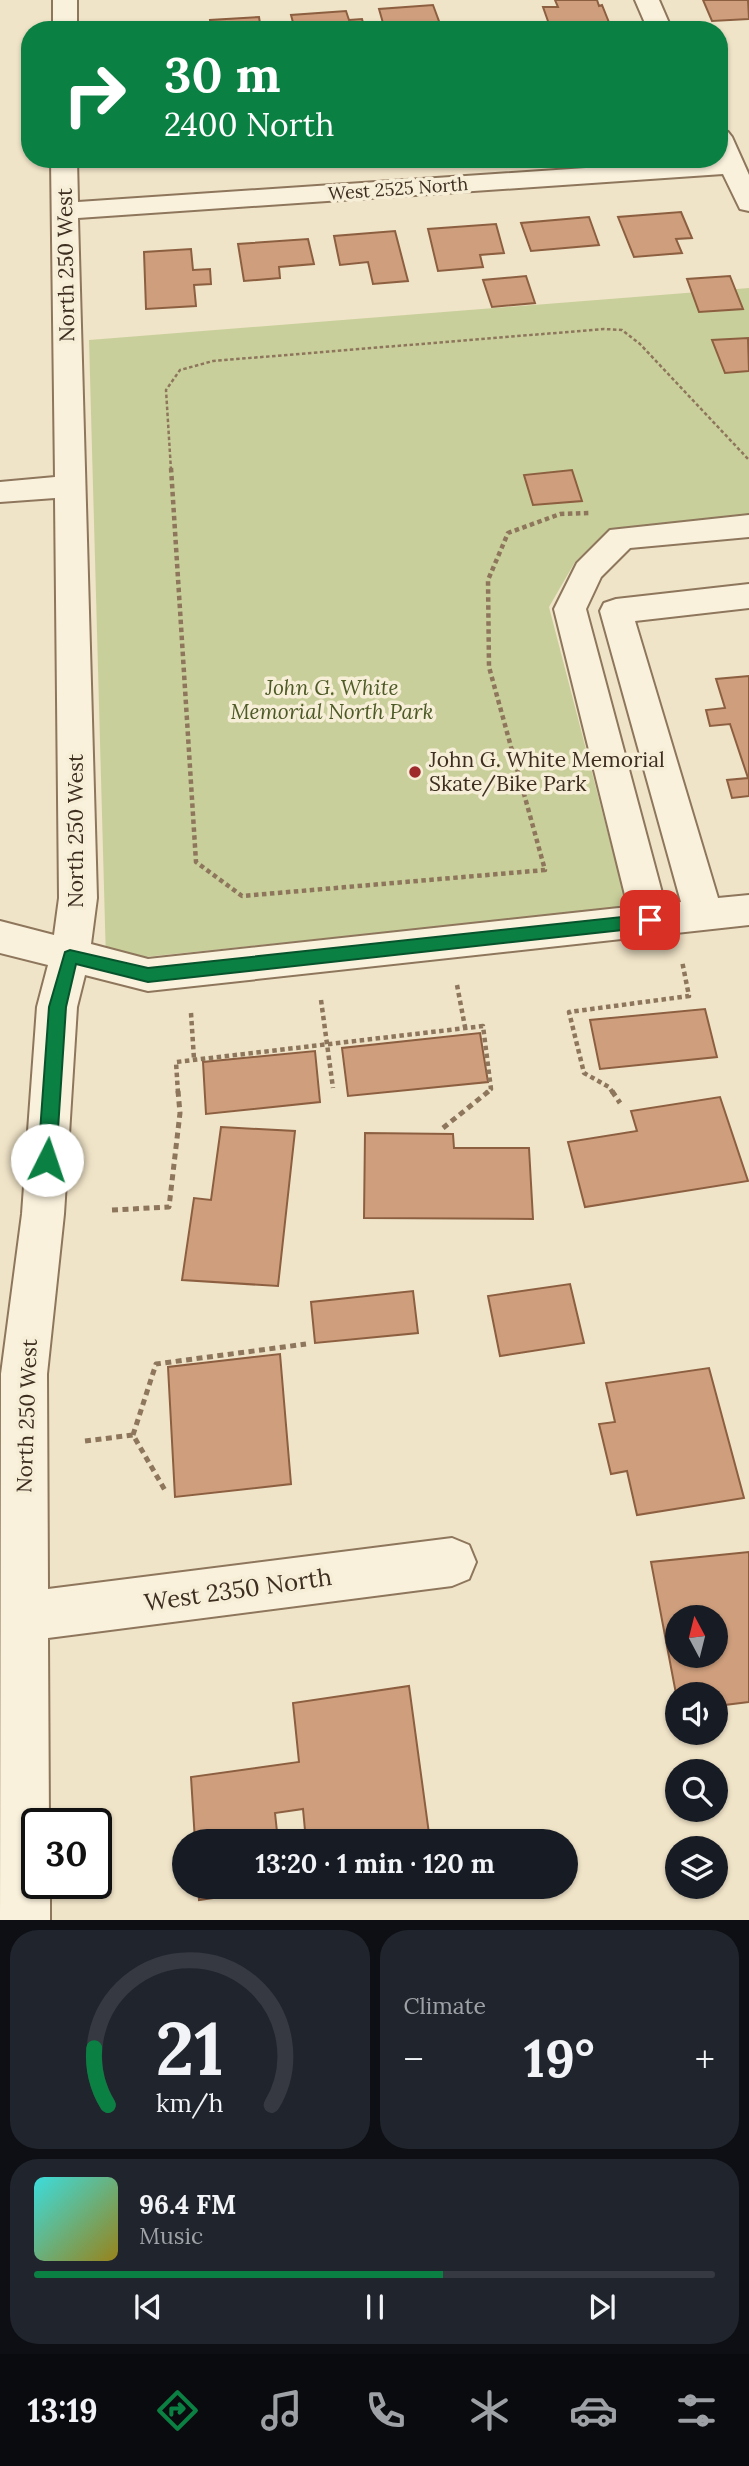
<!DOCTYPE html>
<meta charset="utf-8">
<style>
:root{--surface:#171b24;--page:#20242c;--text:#f1f3f6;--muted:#9ea1a6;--line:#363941;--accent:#0b8043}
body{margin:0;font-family:Lora,serif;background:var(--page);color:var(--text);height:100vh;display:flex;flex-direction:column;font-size:26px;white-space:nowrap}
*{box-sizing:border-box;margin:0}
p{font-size:23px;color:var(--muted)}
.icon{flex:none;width:38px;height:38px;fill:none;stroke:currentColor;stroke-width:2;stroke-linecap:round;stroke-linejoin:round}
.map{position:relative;height:1920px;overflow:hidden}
.details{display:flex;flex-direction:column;gap:10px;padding:10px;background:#0d0f14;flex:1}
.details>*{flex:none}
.hud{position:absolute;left:21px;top:21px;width:707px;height:147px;border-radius:28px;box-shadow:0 2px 5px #0004;background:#0b8043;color:#fff;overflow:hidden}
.needle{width:46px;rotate:353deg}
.controls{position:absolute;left:665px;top:1605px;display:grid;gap:14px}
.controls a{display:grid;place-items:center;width:63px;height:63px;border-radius:50%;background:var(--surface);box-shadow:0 2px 5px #0004;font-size:35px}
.speed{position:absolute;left:21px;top:1808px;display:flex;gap:14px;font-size:35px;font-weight:700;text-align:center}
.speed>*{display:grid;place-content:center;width:91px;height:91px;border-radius:50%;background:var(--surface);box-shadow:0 2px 5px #0004;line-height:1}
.speed .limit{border:4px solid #111;border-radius:10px;background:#fff;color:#111}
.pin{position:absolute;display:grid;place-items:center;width:60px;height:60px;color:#fff;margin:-30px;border-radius:14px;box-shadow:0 4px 10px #0006}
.me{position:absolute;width:77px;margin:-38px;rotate:4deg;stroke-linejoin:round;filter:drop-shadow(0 0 5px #0008)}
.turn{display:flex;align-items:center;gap:24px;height:147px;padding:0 28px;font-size:32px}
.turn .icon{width:91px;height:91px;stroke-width:2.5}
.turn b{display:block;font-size:49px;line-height:60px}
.big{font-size:52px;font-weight:700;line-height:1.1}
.details .widget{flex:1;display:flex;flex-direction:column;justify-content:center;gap:10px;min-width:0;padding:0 24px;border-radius:28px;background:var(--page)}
.details .dial{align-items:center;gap:0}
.dial svg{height:182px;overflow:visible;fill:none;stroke:var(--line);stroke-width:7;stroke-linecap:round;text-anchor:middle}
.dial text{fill:var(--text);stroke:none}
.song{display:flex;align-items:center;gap:21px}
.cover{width:84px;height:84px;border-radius:10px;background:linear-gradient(135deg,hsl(180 70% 55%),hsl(50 70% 35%))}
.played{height:7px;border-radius:4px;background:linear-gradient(90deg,var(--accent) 60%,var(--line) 60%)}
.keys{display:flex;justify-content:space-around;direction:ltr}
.heat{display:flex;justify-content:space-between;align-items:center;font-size:38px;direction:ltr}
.details .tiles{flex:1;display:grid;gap:10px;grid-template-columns:1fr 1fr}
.widget:last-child{grid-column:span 2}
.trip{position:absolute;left:172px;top:1829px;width:406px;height:70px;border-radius:35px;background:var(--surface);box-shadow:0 2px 5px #0004;font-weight:700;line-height:70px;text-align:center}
.tab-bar{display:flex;height:112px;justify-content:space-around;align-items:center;background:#090b0e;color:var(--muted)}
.tab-bar .icon{width:49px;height:49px}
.tab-bar .active{color:var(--accent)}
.tab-bar b{font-size:32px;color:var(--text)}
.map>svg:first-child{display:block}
.green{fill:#c9cf9b}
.building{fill:#cf9f7d;stroke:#8d5f41;stroke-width:2;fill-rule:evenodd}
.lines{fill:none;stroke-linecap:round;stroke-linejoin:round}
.minor-casing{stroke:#8d765c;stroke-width:4}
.path-far2{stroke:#8d765c;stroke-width:2.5;stroke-dasharray:3.5 2.5;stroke-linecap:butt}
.path-far1{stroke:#8d765c;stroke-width:4.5;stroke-dasharray:4.5 3.5;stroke-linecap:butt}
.path{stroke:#8d765c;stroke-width:5;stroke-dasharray:6 4.5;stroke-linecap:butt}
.minor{fill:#faf1dc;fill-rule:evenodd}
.route{fill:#0b8043;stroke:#07532c;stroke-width:2}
.poi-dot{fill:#9e2a2b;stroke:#f7eed8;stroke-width:2.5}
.labels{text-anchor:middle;stroke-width:7;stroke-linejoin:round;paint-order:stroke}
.far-street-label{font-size:18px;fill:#3d2e20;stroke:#f7eed8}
.street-label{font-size:21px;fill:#3d2e20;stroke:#f7eed8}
.park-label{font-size:21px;font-style:italic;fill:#4d5a26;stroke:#f7eed8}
.poi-label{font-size:21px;fill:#3d2e20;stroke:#f7eed8;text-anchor:start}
.near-street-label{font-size:24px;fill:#3d2e20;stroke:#f7eed8}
</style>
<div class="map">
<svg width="749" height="1920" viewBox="0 0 749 1920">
<rect width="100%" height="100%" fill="#f0e4c8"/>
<path class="green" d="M749 288V514L608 530 575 562 549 607 627 907 106 961 89 340Z"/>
<path class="building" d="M555 0H597L599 6 602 5 612 30H566L563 23 549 24 543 7H558Z
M703 0H748L749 19 712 21Z
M433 5 440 24 422 26 423 30H385L379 9Z
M346 11 349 20 362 19 365 30H295L291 15Z
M259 17 261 30H211L210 20Z
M172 24 173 30H127V26Z
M681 212 692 238 676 239 682 253 634 257 618 217Z
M589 217 599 245 531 251 521 223Z
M496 224 504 253 480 255 483 267 438 271 428 229Z
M395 231 408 281 373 284 368 262 340 265 334 236Z
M308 239 314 264 279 267 280 278 244 281 238 244Z
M191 249 193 270 210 269 211 284 194 285 196 306 146 309 144 252Z
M526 276 535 303 492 307 483 280Z
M730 276 743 309 699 312 687 279Z
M748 338 749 371 725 373 712 340Z
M572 470 582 501 533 505 524 475Z
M749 676V796L732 798 727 780 748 778 730 724 710 726 706 710 725 708 716 679Z
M705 1009 717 1057 600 1069 590 1020Z
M480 1033 488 1082 348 1096 342 1048Z
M315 1051 320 1102 206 1114 203 1062Z
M720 1097 748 1181 585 1207 568 1142 637 1131 631 1111Z
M221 1127 295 1131 278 1286 182 1280 194 1198 211 1200Z
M365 1133 453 1134 454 1148H529L533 1219 364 1218Z
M570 1284 584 1343 500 1356 488 1296Z
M413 1291 418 1333 315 1343 311 1302Z
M280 1354 291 1484 175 1497 168 1367Z
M709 1368 744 1498 637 1515 627 1471 611 1474 599 1424 615 1422 606 1383Z
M749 1552V1702L716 1706V1694H677V1699L651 1562ZM677 1617H716V1656H677Z
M409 1686 430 1841H306L303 1809 275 1813 278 1841H195L191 1777 299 1762 293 1703Z
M198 1886H282V1888L199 1900Z"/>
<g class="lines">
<defs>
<path id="minor" d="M53 0H77V30H53Z
M635 0H659L672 30H648Z
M719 129 728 132 732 137 749 175V211L740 209 723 174 78 218 97 898 91 944 148 959 628 907 554 609 577 563 610 530 749 515V537L630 548 601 577 586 609 665 904 681 902 600 611 604 603 616 599 749 584V608L635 621 718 898 749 895V925L148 991 85 975 77 1007 64 1214 47 1374 48 1589 452 1538 469 1545 476 1562 469 1579 452 1586 48 1638 49 1824H37V1883H50V1920H0L1 1374 22 1214 37 1007 48 965 0 953V921L54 935 59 898 55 498 0 502V482L55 477 51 159H77L78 202 719 159Z"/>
</defs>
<use href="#minor" class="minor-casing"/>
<path class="path-far2" d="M171 470 166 390 180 370 213 361 604 329 622 330 640 344 749 460"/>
<path class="path-far1" d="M171 468 196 862 242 896 545 870 489 667 488 580 508 533 560 514 591 513
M457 985 465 1027
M321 1000 333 1088
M191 1013 194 1059
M178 1093 176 1062 483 1026 491 1089 486 1093
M613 1093 609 1087 584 1073 569 1012 689 996 682 961"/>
<path class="path" d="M612 1091 620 1103
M443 1128 489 1091
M112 1210 169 1207 180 1113 178 1091
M133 1435 156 1364 306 1344
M85 1441 133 1435 166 1492"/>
<use href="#minor" class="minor"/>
</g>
<path class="route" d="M650 914 658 920 650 927 148 982 76 964 66 1007 56 1160 53 1166 47 1168 41 1166 38 1160 49 1007 65 952 70 950 148 968Z"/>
<circle class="poi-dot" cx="415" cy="772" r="7"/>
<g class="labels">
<g class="far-street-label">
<text transform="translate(398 189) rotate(-4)" y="6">West 2525 North</text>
</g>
<g class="street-label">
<text transform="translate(66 265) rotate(-91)" y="7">North 250 West</text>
<text transform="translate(76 831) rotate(-90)" y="7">North 250 West</text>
<text transform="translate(27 1416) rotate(-88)" y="7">North 250 West</text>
</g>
<g class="park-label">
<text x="332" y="695">John G. White<tspan x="332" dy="24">Memorial North Park</tspan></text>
</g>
<g class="poi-label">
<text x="429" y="767">John G. White Memorial<tspan x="429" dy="24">Skate/Bike Park</tspan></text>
</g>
<g class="near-street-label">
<text transform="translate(238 1590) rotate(-8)" y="8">West 2350 North</text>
</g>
</g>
</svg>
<div class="controls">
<a><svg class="needle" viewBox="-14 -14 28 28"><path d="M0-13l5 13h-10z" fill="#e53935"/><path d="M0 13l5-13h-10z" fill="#9ea1a6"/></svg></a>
<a><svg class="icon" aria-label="sound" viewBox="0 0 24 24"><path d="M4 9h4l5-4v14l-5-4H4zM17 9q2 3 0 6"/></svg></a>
<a><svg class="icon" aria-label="search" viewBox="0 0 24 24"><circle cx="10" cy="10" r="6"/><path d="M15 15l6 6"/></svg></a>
<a><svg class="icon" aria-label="layers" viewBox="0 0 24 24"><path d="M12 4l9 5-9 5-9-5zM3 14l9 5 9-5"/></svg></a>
</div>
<div class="speed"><div class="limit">30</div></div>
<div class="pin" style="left:650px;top:920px;background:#d93025"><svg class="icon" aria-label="arrive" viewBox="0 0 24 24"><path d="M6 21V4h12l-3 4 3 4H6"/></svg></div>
<svg class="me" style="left:47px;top:1160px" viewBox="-20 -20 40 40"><circle r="19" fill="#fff"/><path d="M0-13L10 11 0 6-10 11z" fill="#0b8043"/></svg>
<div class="trip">13:20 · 1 min · 120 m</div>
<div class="hud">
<div class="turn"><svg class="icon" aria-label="right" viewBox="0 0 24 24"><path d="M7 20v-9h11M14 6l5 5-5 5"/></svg><div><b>30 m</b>2400 North</div></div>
</div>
</div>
<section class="details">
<div class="tiles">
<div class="widget dial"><svg viewBox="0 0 100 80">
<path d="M14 69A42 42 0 1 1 86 69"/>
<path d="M14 69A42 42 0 0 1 8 44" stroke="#0b8043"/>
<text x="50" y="56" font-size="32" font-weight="700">21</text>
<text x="50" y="72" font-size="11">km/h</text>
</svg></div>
<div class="widget"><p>Climate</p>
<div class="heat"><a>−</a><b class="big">19°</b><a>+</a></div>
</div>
<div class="widget">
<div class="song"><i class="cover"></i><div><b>96.4 FM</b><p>Music</p></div></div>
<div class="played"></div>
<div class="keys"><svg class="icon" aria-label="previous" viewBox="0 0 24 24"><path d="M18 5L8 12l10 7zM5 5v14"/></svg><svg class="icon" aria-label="pause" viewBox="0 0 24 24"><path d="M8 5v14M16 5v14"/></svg><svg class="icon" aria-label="next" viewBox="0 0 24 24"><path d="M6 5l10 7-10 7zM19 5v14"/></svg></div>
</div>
</div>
</section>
<nav class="tab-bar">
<b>13:19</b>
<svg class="icon active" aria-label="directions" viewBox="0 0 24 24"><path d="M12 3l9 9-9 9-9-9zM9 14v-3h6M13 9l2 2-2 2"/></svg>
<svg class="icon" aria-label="music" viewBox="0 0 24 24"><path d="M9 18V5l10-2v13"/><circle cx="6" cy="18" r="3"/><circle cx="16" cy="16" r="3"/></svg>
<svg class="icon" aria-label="phone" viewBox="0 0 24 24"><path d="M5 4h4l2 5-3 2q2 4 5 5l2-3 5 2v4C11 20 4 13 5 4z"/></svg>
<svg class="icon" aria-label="climate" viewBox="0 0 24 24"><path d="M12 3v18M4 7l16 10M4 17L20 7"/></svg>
<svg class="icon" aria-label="car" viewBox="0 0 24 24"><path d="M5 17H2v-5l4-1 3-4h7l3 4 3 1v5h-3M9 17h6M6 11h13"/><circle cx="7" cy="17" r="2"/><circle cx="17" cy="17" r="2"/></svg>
<svg class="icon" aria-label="filters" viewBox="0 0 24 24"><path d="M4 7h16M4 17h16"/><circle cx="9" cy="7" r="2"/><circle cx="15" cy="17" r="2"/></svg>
</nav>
